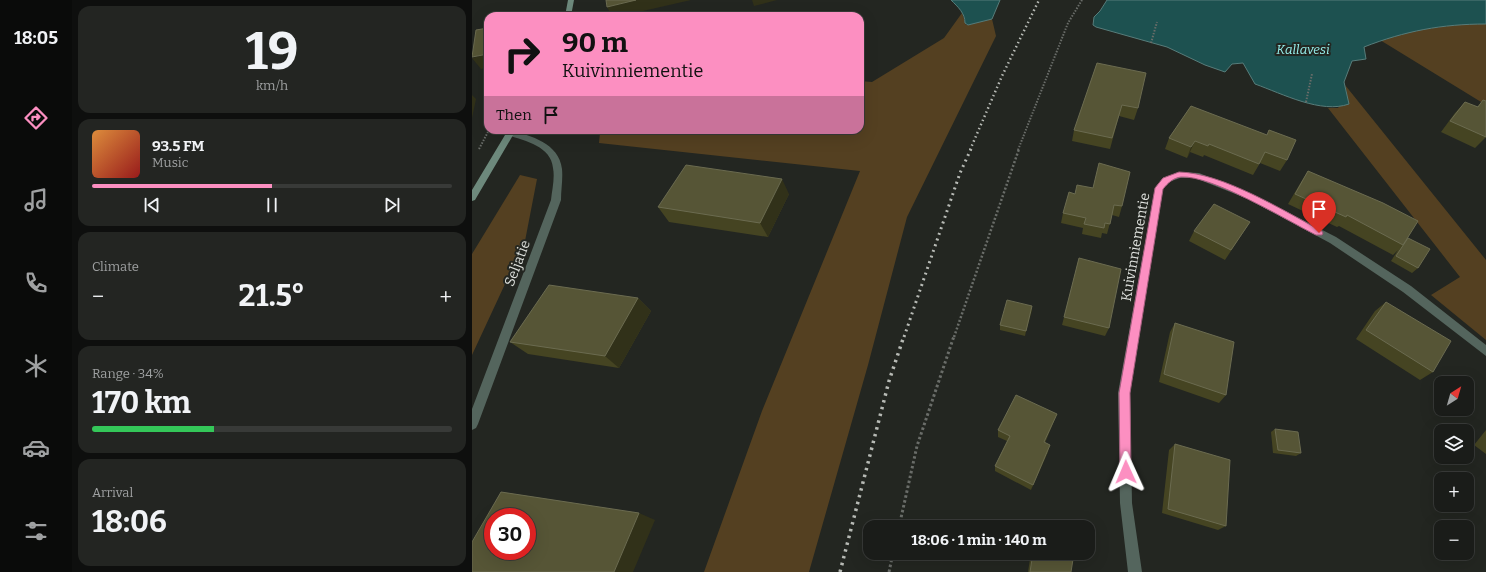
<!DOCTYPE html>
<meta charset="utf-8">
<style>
:root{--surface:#1a1c19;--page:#232522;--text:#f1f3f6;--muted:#9fa1a2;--line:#383a38;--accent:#fc8fc1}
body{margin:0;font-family:Bitter,serif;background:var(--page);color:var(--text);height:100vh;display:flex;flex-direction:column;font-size:15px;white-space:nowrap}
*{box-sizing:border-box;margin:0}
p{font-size:13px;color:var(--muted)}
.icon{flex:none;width:22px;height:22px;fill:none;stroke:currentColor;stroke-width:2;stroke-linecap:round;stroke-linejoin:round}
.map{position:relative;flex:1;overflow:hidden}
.panel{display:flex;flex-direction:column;gap:6px;padding:6px;background:#0e0f0e;width:400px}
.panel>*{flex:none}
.guide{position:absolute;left:12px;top:12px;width:380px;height:122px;border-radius:12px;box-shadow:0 4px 16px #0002,0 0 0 1px var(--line);background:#fc8fc1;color:#111;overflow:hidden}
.needle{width:26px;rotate:37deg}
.tools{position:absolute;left:962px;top:376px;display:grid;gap:8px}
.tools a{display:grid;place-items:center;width:40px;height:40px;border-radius:8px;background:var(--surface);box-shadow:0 4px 16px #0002,0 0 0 1px var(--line);font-size:20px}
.speed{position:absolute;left:12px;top:508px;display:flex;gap:8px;font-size:20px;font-weight:700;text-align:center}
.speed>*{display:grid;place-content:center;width:52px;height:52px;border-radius:50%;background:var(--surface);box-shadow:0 4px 16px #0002,0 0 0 1px var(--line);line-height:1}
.speed .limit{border:6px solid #d22;background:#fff;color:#111}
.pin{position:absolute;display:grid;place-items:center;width:34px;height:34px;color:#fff;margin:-41px -17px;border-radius:50% 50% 50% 0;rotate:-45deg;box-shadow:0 0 4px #0007}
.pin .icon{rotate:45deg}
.me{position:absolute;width:44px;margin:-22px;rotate:359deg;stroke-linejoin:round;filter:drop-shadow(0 0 3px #0008)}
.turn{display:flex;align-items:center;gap:14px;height:84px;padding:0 12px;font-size:18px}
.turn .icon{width:52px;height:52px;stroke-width:2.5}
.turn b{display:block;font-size:28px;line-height:34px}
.then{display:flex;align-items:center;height:38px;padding:0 12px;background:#0003;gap:8px;font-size:15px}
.big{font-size:30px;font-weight:700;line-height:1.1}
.panel .card{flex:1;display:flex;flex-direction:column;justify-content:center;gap:6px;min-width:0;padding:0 14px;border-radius:12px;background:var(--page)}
.panel .dial{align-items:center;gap:0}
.dial b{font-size:52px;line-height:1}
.song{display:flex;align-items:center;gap:12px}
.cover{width:48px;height:48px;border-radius:6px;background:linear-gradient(135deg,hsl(30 70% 55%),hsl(0 70% 35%))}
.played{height:4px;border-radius:2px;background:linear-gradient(90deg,var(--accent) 50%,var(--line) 50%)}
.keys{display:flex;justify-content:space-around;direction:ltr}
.heat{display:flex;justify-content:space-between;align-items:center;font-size:22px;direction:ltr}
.charge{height:6px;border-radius:3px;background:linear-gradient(90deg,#34c759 34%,var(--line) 0)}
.trip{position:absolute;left:391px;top:520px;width:232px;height:40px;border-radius:12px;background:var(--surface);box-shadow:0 4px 16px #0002,0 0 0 1px var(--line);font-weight:700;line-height:40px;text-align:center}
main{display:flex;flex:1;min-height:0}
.tabs{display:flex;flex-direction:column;width:72px;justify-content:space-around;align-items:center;background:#0a0b0a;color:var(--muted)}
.tabs .icon{width:28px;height:28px}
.tabs .active{color:var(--accent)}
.tabs b{font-size:18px;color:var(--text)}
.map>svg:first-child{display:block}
.green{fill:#544021}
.water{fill:#1d5150;stroke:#577c7a}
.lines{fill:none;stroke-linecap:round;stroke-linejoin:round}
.path-far2{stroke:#6a6d69;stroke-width:2;stroke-dasharray:1.5 1.5;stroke-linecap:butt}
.path-far1{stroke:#6a6d69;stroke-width:2.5;stroke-dasharray:2 2;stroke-linecap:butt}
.path{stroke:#6a6d69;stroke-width:3;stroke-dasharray:2.5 2.5;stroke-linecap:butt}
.street{fill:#54655d;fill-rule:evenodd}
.secondary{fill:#6d897c;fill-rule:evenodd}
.rail-far2{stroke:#b7bab5;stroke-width:2.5;stroke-dasharray:1.5 3;stroke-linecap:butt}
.rail-far1{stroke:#b7bab5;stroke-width:3;stroke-dasharray:2 4;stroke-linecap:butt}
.rail{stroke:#b7bab5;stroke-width:3.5;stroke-dasharray:2.5 4.5;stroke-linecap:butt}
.wall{fill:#454422}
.shaded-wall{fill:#313119}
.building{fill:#565536;stroke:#6b6b50;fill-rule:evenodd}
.route{fill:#fc8fc1;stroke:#a45d7d}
.labels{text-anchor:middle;stroke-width:4;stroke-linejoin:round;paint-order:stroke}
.far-water-label{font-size:13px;font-style:italic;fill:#96eeeb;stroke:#232621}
.street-label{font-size:14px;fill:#dee1dd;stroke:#232621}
</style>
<main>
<nav class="tabs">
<b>18:05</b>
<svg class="icon active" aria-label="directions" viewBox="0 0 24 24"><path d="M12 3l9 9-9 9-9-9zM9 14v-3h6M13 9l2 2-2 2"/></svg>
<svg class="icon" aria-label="music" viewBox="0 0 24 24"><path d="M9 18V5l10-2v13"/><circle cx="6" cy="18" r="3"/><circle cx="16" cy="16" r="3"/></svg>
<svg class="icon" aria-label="phone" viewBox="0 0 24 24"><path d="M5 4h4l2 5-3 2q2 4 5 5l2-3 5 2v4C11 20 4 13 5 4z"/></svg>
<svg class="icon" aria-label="climate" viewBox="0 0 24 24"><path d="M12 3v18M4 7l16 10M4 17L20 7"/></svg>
<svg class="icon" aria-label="car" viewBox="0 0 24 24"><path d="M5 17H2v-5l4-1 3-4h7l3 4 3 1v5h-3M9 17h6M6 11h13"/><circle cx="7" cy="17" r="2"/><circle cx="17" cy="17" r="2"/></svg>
<svg class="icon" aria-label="filters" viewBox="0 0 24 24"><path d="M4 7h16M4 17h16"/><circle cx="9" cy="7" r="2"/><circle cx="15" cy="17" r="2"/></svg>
</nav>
<section class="panel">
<div class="card dial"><b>19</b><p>km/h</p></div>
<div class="card">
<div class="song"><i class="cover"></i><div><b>93.5 FM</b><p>Music</p></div></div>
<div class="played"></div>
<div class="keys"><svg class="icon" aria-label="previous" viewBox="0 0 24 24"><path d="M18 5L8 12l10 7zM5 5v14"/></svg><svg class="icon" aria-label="pause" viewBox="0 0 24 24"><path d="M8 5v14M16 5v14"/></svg><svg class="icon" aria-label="next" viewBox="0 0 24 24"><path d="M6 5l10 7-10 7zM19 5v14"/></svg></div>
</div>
<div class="card"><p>Climate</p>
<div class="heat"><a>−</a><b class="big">21.5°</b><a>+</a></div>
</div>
<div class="card"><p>Range · 34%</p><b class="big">170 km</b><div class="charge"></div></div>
<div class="card"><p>Arrival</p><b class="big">18:06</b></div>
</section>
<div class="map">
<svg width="1014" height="572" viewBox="0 0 1014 572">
<rect width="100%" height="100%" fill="#232621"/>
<path class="green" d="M490 13 494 25H496L520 19 524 36 435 217 396 365 337 572H232L290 411 388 171 127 143 128 133 107 130H388V81L400 82 472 38Z
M991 24H1014V105L908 40 938 31Z
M873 85 1014 260V340L959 295 988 277 856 108H866L875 94Z
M48 175 65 179 53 241 0 355V254Z"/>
<path class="water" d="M479 0H528L520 19 496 25 493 23C493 13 486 7 479 0Z
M635 0H1014V24C970 24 933 31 892 47L894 59 880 61 872 82 877 104C849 114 811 94 783 84L771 63 760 64 753 72 733 65 695 47 624 27 621 25 622 17 628 11Z"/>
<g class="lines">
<path class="path-far2" d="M679 43 685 22
M834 102 840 74
M7 149 17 130
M546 150 596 23 610 0"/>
<path class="path-far1" d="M482 337 547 149"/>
<path class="path" d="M427 527 445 446 482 336
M417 572 421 553"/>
<path class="street" d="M38 130C59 136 87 143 90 169 91 179 89 190 89 200L6 424 4 428 0 430V409L79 200C80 190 83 178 81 168 79 146 53 141 35 135L34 133Z
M707 172 727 173 782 195 864 237 939 286 1014 345V356L931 292 858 243 776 199 723 178H708L697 182 691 189 658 393 660 503 670 572H656L648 503 646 393 683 188 691 178Z"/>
<path class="secondary" d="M96 0H102L99 16H93Z
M36 130H44L3 200 0 201V190Z"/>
<path class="rail-far2" d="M498 150 530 76 567 0"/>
<path class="rail-far1" d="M432 337 488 173 499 149"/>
<path class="rail" d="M368 572 417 381 432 336"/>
</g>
<path class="wall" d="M625 63 666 108 662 120 647 116 638 149 600 141 602 130Z
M1011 100 1014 137 1003 148 969 132 983 113 993 102 1005 107Z
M719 106 815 160 808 171 788 163 781 175 732 155 731 157 718 152 715 158 693 149 697 138Z
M836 171 935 239 946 268 940 273 919 261 926 250 921 255 867 226 865 227 816 204 829 182Z
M621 188 650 206 647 217 640 215 635 234 630 233 629 238 610 234 611 228 589 223 591 213 603 194Z
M317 194 296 237 197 222 186 207Z
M778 222 753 260 717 241 722 231Z
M607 258 637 328 633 336 590 325Z
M166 298 179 311 147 368 56 354 38 342Z
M914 302 961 372 948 380 884 339 903 311Z
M560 306 553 336 528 330V325Z
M703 323 754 395 747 403 687 382 698 332Z
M585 414 582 421 573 443 576 452 559 490 523 471V466L535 441 526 437V430Z
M803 429 829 453 824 456 801 453 799 432Z
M1014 430V454L1002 445Z
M703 444 754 526 746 530 690 513 697 450Z
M559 553H602L599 572H556Z"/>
<path class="shaded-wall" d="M164 0H219L149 16H140L135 7Z
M280 0H305L282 6Z
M16 54V67L9 69 0 58Z
M0 95 4 99 0 118Z
M723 141 718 152 715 158 719 147Z
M310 179 317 194 296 237 288 223Z
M166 298 179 311 147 368 133 356Z
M560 306V311L553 336 554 331Z
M585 414 582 421 570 448 572 442Z
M578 445 576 452 559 490 561 485Z
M167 513 183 520 161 572H142Z"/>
<path class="building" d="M134 0H164L135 7Z
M313 12 341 15V16H311Z
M16 28V54L0 57 4 30Z
M625 63 674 73 666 108 650 105 640 138 602 130Z
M1011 100 1014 101V137L978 121 993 102 1006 107Z
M719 106 795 135 797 130 824 140 815 160 793 152 787 164 737 144 736 146 723 141 719 147 697 138Z
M627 163 658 172 650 206 642 205 638 224 633 223 632 228 612 224 614 218 591 213 597 192 603 194 605 185 621 188Z
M214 165 310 179 288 223 186 207Z
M836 171 911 203 946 221 931 245 875 215 874 217 823 194Z
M742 204 778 222 759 250 722 231Z
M936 238 958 249 946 268 924 256Z
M607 258 649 269 637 328 592 317Z
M77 285 166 298 133 356 38 342Z
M535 300 560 306 554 331 528 325Z
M914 302 979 341 961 372 894 330Z
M703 323 762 342 754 395 692 374Z
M544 395 585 414 572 442 578 445 561 485 523 466 538 436 526 430Z
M803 429 826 432 829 453 806 450Z
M703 444 758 460 754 526 696 509Z
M29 492 167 513 142 572H0V542ZM21 517H55V551H21Z
M561 553H602L599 572H558Z"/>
<path class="route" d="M707 172C751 173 810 210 850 231L851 233 850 235H844C814 220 740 175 709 177 701 178 696 183 691 189L658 393 659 472 658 476 654 477 650 476 648 472 647 393 683 188 691 178Z"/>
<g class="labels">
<g class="far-water-label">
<text x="831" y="54">Kallavesi</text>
</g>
<g class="street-label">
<text transform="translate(663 247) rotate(-80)" y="5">Kuivinniementie</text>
<text transform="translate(45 263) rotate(-69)" y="5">Seljatie</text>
</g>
</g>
</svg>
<div class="tools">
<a><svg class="needle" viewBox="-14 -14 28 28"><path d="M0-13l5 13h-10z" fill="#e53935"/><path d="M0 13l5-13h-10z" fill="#9fa1a2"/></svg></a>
<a><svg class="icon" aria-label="layers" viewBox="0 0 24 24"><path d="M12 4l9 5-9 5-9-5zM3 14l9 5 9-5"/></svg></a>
<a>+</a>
<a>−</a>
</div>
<div class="speed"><div class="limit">30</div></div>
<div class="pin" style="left:847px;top:233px;background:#d93025"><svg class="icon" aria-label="arrive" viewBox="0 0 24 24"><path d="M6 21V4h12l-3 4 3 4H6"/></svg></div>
<svg class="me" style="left:654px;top:472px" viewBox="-20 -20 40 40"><path d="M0-17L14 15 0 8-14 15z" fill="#fc8fc1" stroke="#fff" stroke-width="4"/></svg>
<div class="trip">18:06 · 1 min · 140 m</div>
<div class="guide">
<div class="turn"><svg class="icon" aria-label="right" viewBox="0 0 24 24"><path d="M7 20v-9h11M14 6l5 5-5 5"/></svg><div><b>90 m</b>Kuivinniementie</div></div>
<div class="then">Then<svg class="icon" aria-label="arrive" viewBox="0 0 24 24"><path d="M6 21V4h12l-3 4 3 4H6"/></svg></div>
</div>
</div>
</main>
